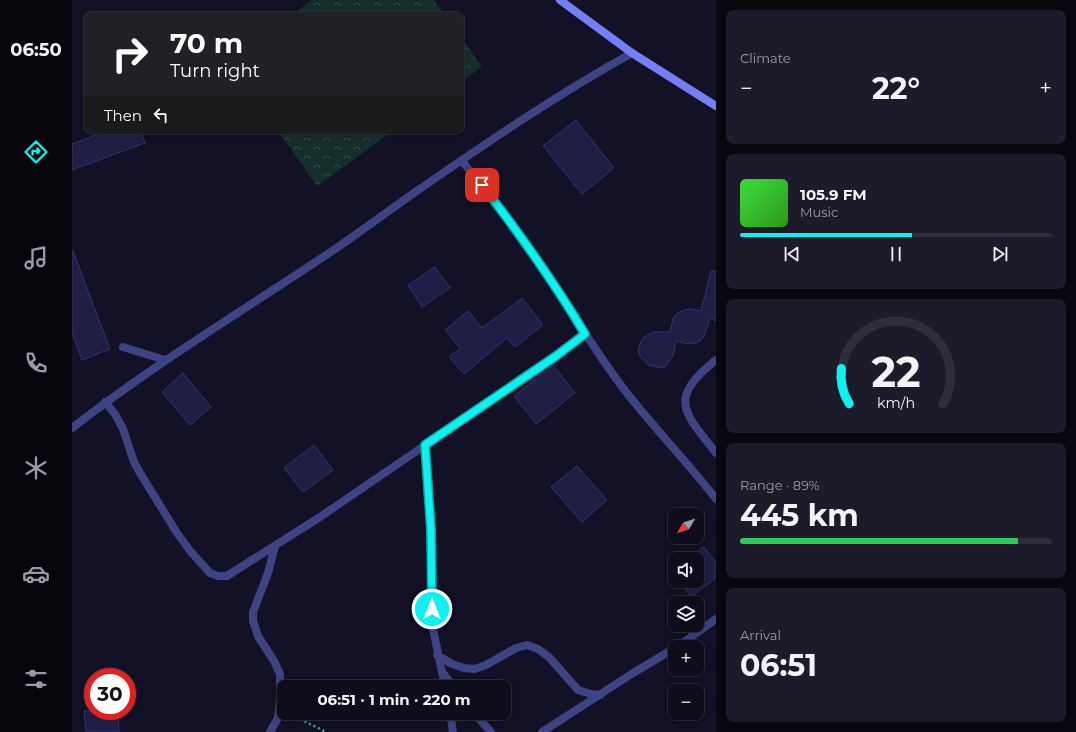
<!DOCTYPE html>
<meta charset="utf-8">
<style>
:root{--surface:#0e0d1c;--page:#1c1b29;--text:#f1f3f6;--muted:#9b9ca3;--line:#2e2d3b;--accent:#0ff1f0}
body{margin:0;font-family:Montserrat,sans-serif;background:var(--page);color:var(--text);height:100vh;display:flex;flex-direction:column;font-size:15px;white-space:nowrap}
*{box-sizing:border-box;margin:0}
p{font-size:13px;color:var(--muted)}
.icon{flex:none;width:22px;height:22px;fill:none;stroke:currentColor;stroke-width:2;stroke-linecap:round;stroke-linejoin:round}
.map{position:relative;flex:1;overflow:hidden}
.side{display:flex;flex-direction:column;gap:10px;padding:10px;background:#08070f;width:360px}
.side>*{flex:none}
.top-card{position:absolute;left:12px;top:12px;width:380px;height:122px;border-radius:8px;box-shadow:0 2px 10px #0003,0 0 0 1px var(--line);background:#202124;color:#fff;overflow:hidden}
.needle{width:26px;rotate:231deg}
.tools{position:absolute;left:596px;top:508px;display:grid;gap:8px}
.tools a{display:grid;place-items:center;width:36px;height:36px;border-radius:8px;background:var(--surface);box-shadow:0 2px 10px #0003,0 0 0 1px var(--line);font-size:20px}
.speed{position:absolute;left:12px;top:668px;display:flex;gap:8px;font-size:20px;font-weight:700;text-align:center}
.speed>*{display:grid;place-content:center;width:52px;height:52px;border-radius:50%;background:var(--surface);box-shadow:0 2px 10px #0003,0 0 0 1px var(--line);line-height:1}
.speed .limit{border:6px solid #d22;background:#fff;color:#111}
.pin{position:absolute;display:grid;place-items:center;width:34px;height:34px;color:#fff;margin:-17px;border-radius:8px;box-shadow:0 2px 6px #0006}
.me{position:absolute;width:44px;margin:-22px;rotate:0deg;stroke-linejoin:round;filter:drop-shadow(0 0 3px #0008)}
.turn{display:flex;align-items:center;gap:14px;height:84px;padding:0 20px;font-size:18px}
.turn .icon{width:52px;height:52px;stroke-width:2.5}
.turn b{display:block;font-size:28px;line-height:34px}
.then{display:flex;align-items:center;height:38px;padding:0 20px;background:#0003;gap:8px;font-size:15px}
.big{font-size:30px;font-weight:700;line-height:1.1}
.side .widget{flex:1;display:flex;flex-direction:column;justify-content:center;gap:6px;min-width:0;padding:0 14px;border-radius:8px;background:var(--page)}
.side .dial{align-items:center;gap:0}
.dial svg{height:104px;overflow:visible;fill:none;stroke:var(--line);stroke-width:7;stroke-linecap:round;text-anchor:middle}
.dial text{fill:var(--text);stroke:none}
.song{display:flex;align-items:center;gap:12px}
.cover{width:48px;height:48px;border-radius:6px;background:linear-gradient(135deg,hsl(120 70% 55%),hsl(110 70% 35%))}
.played{height:4px;border-radius:2px;background:linear-gradient(90deg,var(--accent) 55%,var(--line) 55%)}
.keys{display:flex;justify-content:space-around;direction:ltr}
.heat{display:flex;justify-content:space-between;align-items:center;font-size:22px;direction:ltr}
.charge{height:6px;border-radius:3px;background:linear-gradient(90deg,#34c759 89%,var(--line) 0)}
.trip{position:absolute;left:205px;top:680px;width:234px;height:40px;border-radius:8px;background:var(--surface);box-shadow:0 2px 10px #0003,0 0 0 1px var(--line);font-weight:700;line-height:40px;text-align:center}
main{display:flex;flex:1;min-height:0}
.menu{display:flex;flex-direction:column;width:72px;justify-content:space-around;align-items:center;background:#06050b;color:var(--muted)}
.menu .icon{width:28px;height:28px}
.menu .selected{color:var(--accent)}
.menu b{font-size:18px;color:var(--text)}
.map>svg:first-child{display:block}
.park{fill:url(#park-crowns)}
.building{fill:#211e45;stroke:#373170}
.lines{fill:none;stroke-linecap:round;stroke-linejoin:round}
.path{stroke:#37b19d;stroke-width:2.5;stroke-dasharray:2 3;stroke-linecap:butt}
.lane{stroke:#3e4382;stroke-width:8}
.street{stroke:#3e4382;stroke-width:8}
.secondary{stroke:#747ff7;stroke-width:8}
.route-casing{stroke:#0a9d9c;stroke-width:10}
.route{stroke:#0ff1f0;stroke-width:7}
</style>
<main>
<nav class="menu">
<b>06:50</b>
<svg class="icon selected" aria-label="directions" viewBox="0 0 24 24"><path d="M12 3l9 9-9 9-9-9zM9 14v-3h6M13 9l2 2-2 2"/></svg>
<svg class="icon" aria-label="music" viewBox="0 0 24 24"><path d="M9 18V5l10-2v13"/><circle cx="6" cy="18" r="3"/><circle cx="16" cy="16" r="3"/></svg>
<svg class="icon" aria-label="phone" viewBox="0 0 24 24"><path d="M5 4h4l2 5-3 2q2 4 5 5l2-3 5 2v4C11 20 4 13 5 4z"/></svg>
<svg class="icon" aria-label="climate" viewBox="0 0 24 24"><path d="M12 3v18M4 7l16 10M4 17L20 7"/></svg>
<svg class="icon" aria-label="car" viewBox="0 0 24 24"><path d="M5 17H2v-5l4-1 3-4h7l3 4 3 1v5h-3M9 17h6M6 11h13"/><circle cx="7" cy="17" r="2"/><circle cx="17" cy="17" r="2"/></svg>
<svg class="icon" aria-label="filters" viewBox="0 0 24 24"><path d="M4 7h16M4 17h16"/><circle cx="9" cy="7" r="2"/><circle cx="15" cy="17" r="2"/></svg>
</nav>
<div class="map">
<svg width="644" height="732" viewBox="0 0 644 732">
<defs>
<pattern id="park-crowns" width="20" height="18" patternUnits="userSpaceOnUse"><rect width="20" height="18" fill="#142f2b"/><path d="M2 6a3 3 0 1 1 6 0M12 15a3 3 0 1 1 6 0" fill="none" stroke="#354c4b"/></pattern>
</defs>
<rect width="100%" height="100%" fill="#121125"/>
<path class="park" d="M240 0H362L373 15H219Z
M389 37 410 67 389 82Z
M206 131H321L245 186Z"/>
<path class="building" d="M504 120 542 168 510 194 471 146Z
M35 131H69L73 143 0 170V144Z
M0 251H1L38 349 10 360 0 333Z
M363 267 378 288 350 307 336 285Z
M639 271H644V321L638 318 633 334 629 340 623 343 616 344 604 341 601 356 594 366 588 368 576 365 568 356 566 350 568 344 571 338 581 332H598L601 319 605 313 612 310 618 309 629 311Z
M450 298 471 325 443 347 435 338 392 374 377 357 388 348 373 330 396 311 410 328Z
M481 365 503 393 464 424 442 396Z
M111 373 139 407 118 425 90 392Z
M242 445 261 470 231 492 212 468Z
M505 466 535 500 510 522 479 487Z
M632 547 644 563V578L619 597 608 581H625V559H616Z
M12 711H46L47 732H14Z"/>
<g class="lines">
<path class="path" d="M218 718 230 720 254 732"/>
<path class="lane" d="M51 347 93 360
M644 360C595 399 612 412 644 453"/>
<path class="street" d="M390 161C415 192 441 224 464 257 493 300 519 346 551 388 580 426 614 460 644 499
M33 402 43 414 51 429 62 462 68 473 105 533 119 552 138 573 146 576H155L248 517 330 461 484 356 513 334
M0 428C85 362 177 307 266 247 295 227 323 206 352 186 420 139 488 93 560 53
M353 445 359 530 360 624 373 687
M605 647 644 619
M365 655 380 664 392 668 403 669 414 665 444 648 455 645 466 649 477 657 506 690 519 694 528 695
M370 672 382 687
M378 713 381 732
M402 713 419 732
M198 732 206 718 208 699V674L202 661 186 636 181 621V612L196 573 203 546
M470 732 561 673 603 648"/>
<path class="secondary" d="M488 0 560 53 644 106"/>
</g>
<g class="lines">
<defs>
<path id="route" d="M360 609 359 530 353 445 484 356 513 334C482 282 447 233 410 185"/>
</defs>
<use href="#route" class="route-casing"/>
<use href="#route" class="route"/>
</g>
</svg>
<div class="tools">
<a><svg class="needle" viewBox="-14 -14 28 28"><path d="M0-13l5 13h-10z" fill="#e53935"/><path d="M0 13l5-13h-10z" fill="#9b9ca3"/></svg></a>
<a><svg class="icon" aria-label="sound" viewBox="0 0 24 24"><path d="M4 9h4l5-4v14l-5-4H4zM17 9q2 3 0 6"/></svg></a>
<a><svg class="icon" aria-label="layers" viewBox="0 0 24 24"><path d="M12 4l9 5-9 5-9-5zM3 14l9 5 9-5"/></svg></a>
<a>+</a>
<a>−</a>
</div>
<div class="speed"><div class="limit">30</div></div>
<div class="pin" style="left:410px;top:185px;background:#d93025"><svg class="icon" aria-label="arrive" viewBox="0 0 24 24"><path d="M6 21V4h12l-3 4 3 4H6"/></svg></div>
<svg class="me" style="left:360px;top:609px" viewBox="-20 -20 40 40"><circle r="17" fill="#0ff1f0" stroke="#fff" stroke-width="3"/><path d="M0-11L8 9 0 5-8 9z" fill="#fff"/></svg>
<div class="trip">06:51 · 1 min · 220 m</div>
<div class="top-card">
<div class="turn"><svg class="icon" aria-label="right" viewBox="0 0 24 24"><path d="M7 20v-9h11M14 6l5 5-5 5"/></svg><div><b>70 m</b>Turn right</div></div>
<div class="then">Then<svg class="icon" aria-label="left" viewBox="0 0 24 24"><path d="M17 20v-9H6M10 6l-5 5 5 5"/></svg></div>
</div>
</div>
<section class="side">
<div class="widget"><p>Climate</p>
<div class="heat"><a>−</a><b class="big">22°</b><a>+</a></div>
</div>
<div class="widget">
<div class="song"><i class="cover"></i><div><b>105.9 FM</b><p>Music</p></div></div>
<div class="played"></div>
<div class="keys"><svg class="icon" aria-label="previous" viewBox="0 0 24 24"><path d="M18 5L8 12l10 7zM5 5v14"/></svg><svg class="icon" aria-label="pause" viewBox="0 0 24 24"><path d="M8 5v14M16 5v14"/></svg><svg class="icon" aria-label="next" viewBox="0 0 24 24"><path d="M6 5l10 7-10 7zM19 5v14"/></svg></div>
</div>
<div class="widget dial"><svg viewBox="0 0 100 80">
<path d="M14 69A42 42 0 1 1 86 69"/>
<path d="M14 69A42 42 0 0 1 8 42" stroke="#0ff1f0"/>
<text x="50" y="56" font-size="32" font-weight="700">22</text>
<text x="50" y="72" font-size="11">km/h</text>
</svg></div>
<div class="widget"><p>Range · 89%</p><b class="big">445 km</b><div class="charge"></div></div>
<div class="widget"><p>Arrival</p><b class="big">06:51</b></div>
</section>
</main>
